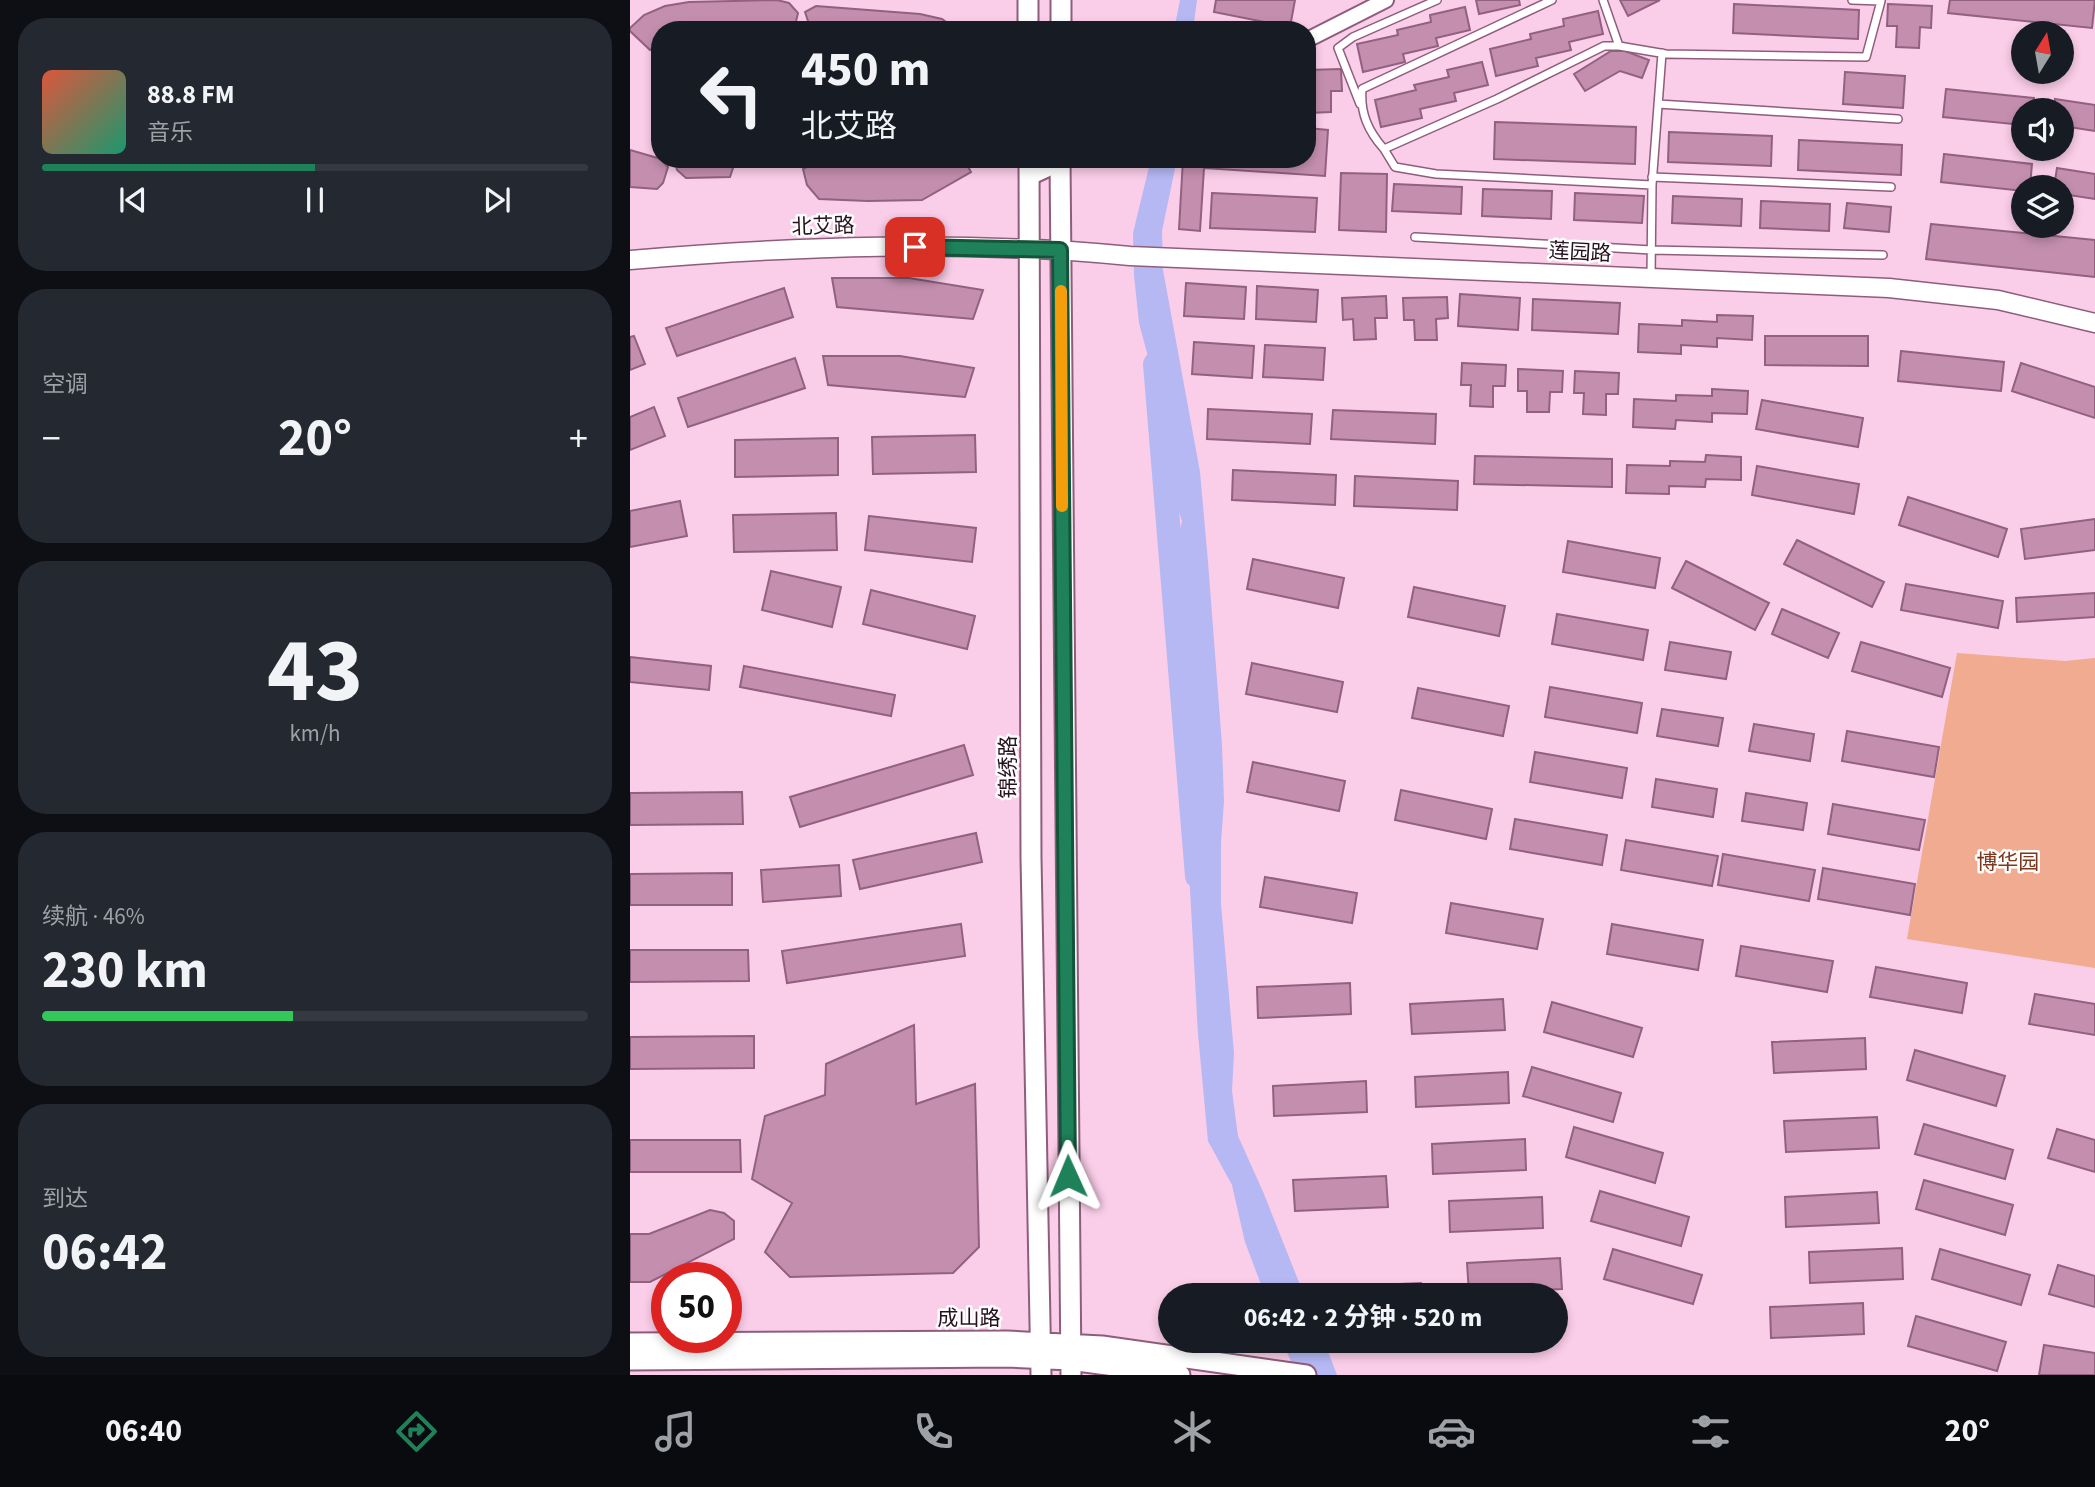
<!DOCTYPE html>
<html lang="zh">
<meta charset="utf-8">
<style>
:root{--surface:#171b24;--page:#242831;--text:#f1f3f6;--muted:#9ea1a6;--line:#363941;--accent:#1e815a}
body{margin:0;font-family:"Source Sans 3","Noto Sans SC",sans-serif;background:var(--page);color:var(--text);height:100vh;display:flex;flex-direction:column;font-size:26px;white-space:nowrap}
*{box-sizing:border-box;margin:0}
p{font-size:23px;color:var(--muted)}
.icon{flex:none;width:38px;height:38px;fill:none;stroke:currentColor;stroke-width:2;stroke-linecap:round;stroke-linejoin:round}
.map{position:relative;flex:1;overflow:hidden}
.details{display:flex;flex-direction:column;gap:18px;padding:18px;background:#0d0f14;width:630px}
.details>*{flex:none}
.banner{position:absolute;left:21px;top:21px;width:665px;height:147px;border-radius:28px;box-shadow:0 4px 10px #0003;background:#171b24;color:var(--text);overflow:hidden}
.needle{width:46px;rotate:11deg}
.fabs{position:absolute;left:1381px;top:21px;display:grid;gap:14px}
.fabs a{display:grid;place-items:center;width:63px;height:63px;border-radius:50%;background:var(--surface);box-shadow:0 4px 10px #0003;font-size:35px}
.speed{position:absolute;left:21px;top:1262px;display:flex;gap:14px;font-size:35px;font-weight:700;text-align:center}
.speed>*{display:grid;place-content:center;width:91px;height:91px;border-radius:50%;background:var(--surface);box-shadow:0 4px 10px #0003;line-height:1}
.speed .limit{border:10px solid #d22;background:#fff;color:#111}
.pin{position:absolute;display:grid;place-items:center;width:60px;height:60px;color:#fff;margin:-30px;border-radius:14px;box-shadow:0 4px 10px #0006}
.me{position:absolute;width:77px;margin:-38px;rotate:359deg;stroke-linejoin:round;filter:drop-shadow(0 0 5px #0008)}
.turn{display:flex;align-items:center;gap:24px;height:147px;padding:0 35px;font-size:32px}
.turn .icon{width:91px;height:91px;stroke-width:2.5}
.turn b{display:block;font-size:49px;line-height:60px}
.big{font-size:52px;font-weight:700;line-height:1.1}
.details .tile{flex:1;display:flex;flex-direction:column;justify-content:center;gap:10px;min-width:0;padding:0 24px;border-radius:28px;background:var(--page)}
.details .dial{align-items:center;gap:0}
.dial b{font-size:91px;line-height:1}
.song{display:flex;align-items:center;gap:21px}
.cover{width:84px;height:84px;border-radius:10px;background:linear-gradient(135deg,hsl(10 70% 55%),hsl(160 70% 35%))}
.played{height:7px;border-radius:4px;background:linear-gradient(90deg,var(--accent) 50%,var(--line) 50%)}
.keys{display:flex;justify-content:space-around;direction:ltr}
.heat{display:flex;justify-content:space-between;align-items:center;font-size:38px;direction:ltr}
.charge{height:10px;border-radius:5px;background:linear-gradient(90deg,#34c759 46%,var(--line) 0)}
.trip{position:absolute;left:528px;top:1283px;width:410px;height:70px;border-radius:35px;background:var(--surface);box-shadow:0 4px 10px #0003;font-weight:700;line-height:70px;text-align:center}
.tabs{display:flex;height:112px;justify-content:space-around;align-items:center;background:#090b0e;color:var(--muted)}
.tabs .icon{width:49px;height:49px}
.tabs .active{color:var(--accent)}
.tabs b{font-size:32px;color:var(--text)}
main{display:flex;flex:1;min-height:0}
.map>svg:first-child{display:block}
.green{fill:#f0ab91}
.water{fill:#b5b8f3}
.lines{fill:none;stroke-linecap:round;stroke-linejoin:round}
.river{stroke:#b5b8f3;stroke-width:24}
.building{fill:#c48faf;stroke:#926080;stroke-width:2}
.service-casing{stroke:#8f5d7c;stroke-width:10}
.minor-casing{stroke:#8f5d7c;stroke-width:18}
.tertiary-casing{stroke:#8f5d7c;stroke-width:21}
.secondary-casing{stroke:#8f5d7c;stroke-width:23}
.service{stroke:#fff;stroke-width:7}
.minor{stroke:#fff;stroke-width:14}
.tertiary{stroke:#fff;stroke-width:18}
.secondary{stroke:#fff;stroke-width:19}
.route-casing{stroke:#14543a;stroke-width:18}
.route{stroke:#1e815a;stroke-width:12}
.slow{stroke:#f59e0b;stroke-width:12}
.labels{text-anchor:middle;stroke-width:5;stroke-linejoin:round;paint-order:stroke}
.street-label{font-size:21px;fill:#25121e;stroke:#fdfdfd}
.park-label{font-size:21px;fill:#7b381d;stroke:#fdfdfd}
</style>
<main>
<section class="details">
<div class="tile">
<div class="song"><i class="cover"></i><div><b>88.8 FM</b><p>音乐</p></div></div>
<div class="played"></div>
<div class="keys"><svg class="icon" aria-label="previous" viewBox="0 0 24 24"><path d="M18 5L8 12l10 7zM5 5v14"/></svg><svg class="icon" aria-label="pause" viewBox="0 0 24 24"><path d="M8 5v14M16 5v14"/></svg><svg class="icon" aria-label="next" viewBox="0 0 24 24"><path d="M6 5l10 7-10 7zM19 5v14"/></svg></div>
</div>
<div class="tile"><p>空调</p>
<div class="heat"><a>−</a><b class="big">20°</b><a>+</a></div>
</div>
<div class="tile dial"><b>43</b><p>km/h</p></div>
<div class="tile"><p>续航 · 46%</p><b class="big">230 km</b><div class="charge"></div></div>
<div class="tile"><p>到达</p><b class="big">06:42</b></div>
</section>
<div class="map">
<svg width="1465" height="1375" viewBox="0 0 1465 1375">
<rect width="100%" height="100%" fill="#facde8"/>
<path class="green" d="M1327 653 1435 661 1465 658V968L1277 939Z"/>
<path class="water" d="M550 0H567L563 30H544Z
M521 159H547L532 231 533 270 570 472 578 562 592 745 594 801 591 843V904L604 1053 602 1091 608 1136 634 1194 674 1295H635L615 1242 602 1185 578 1141 568 1034 559 871 565 845 542 565 552 521 533 464 528 394 509 323 504 275 503 233Z
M652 1341H694L707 1375H667Z"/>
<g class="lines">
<path class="river" d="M525 364 567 876"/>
</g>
<path class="building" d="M147 0 159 3 168 13 164 30H30V45L20 50 0 31V28L14 15 35 6 59 2Z
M586 0H665L660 27 584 12Z
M846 0H889L890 5 849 14Z
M990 0H1030L998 16Z
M1320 0H1465L1462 28 1318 13Z
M1104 4 1229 10 1228 39 1103 33Z
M1258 4 1302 6 1301 28 1290 27 1289 48 1266 47 1267 26H1257Z
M186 6 290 14 312 19 327 30H181L175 12Z
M835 7 840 30 806 38 808 46 773 54 775 62 733 72 727 44 768 35 767 30 801 22 800 15Z
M968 11 973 34 939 42 941 50 906 58 908 66 866 76 860 49 901 39 900 34 934 26 933 19Z
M981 51H995L1019 60 1012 78 990 71 955 91 944 74Z
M852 62 858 85 824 93 826 101 790 109 792 118 751 127 745 100 786 90 784 85 819 77 817 70Z
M711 69 712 91H701V112L679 113 677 70Z
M1215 72 1275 76 1273 108 1213 104Z
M1316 89 1404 98 1402 110H1393V125L1313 117Z
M1425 99 1465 105V131L1432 126V110H1423Z
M865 122 1006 127 1005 164 864 159Z
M677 128 698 130 695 176 574 168 570 231 549 229 553 159H677Z
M1039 132 1142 136 1141 166 1038 162Z
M1169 140 1272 145 1271 175 1168 170Z
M0 150 31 159 38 167 33 183 27 189 0 187Z
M1314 154 1402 164 1400 187H1393V191L1311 182Z
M44 159H106L100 177 56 178 47 170Z
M290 159H334L341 172 292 200 238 201 189 199 177 185 173 169 186 162 275 165Z
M1427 168 1465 174V199L1432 194V187H1424Z
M711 173 757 174 756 232 709 230Z
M764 184 832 187 831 214 762 211Z
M853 189 922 191 921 219 852 216Z
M582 193 687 198 685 232 580 228Z
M945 193 1014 196 1012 223 944 220Z
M1043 196 1112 199 1111 226 1042 223Z
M1131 201 1200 204 1199 231 1130 228Z
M1217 203 1261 207 1259 232 1214 228Z
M1301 224 1465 240V277L1296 259Z
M202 278H279L353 290 343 319 207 307Z
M556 283 616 287 614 319 554 316Z
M627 286 688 290 686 322 626 319Z
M154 288 163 317 47 356 36 328Z
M830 294 890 298 888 330 828 326Z
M756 296 757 318H745L746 339 724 340 723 319 713 320 712 298Z
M817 297 818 318 806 319 807 340H785L784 320H774L773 298Z
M903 299 990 303 988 334 902 330Z
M1087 315 1123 316 1122 340 1087 338V347L1051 345V354L1008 352 1009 324 1052 326V320L1087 322Z
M4 336 15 364 0 370V337Z
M1135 336H1238V366L1135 365Z
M564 342 624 346 622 378 562 374Z
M635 345 695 348 693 380 633 377Z
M1271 351 1374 362 1371 391 1268 381Z
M193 356H270L344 368 335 397 198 385Z
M165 358 175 388 58 427 48 398Z
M832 363 876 365 875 386H863V407L840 406 841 385H831Z
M1391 363 1465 387V418L1382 391Z
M888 369 933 371 932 392H920L919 412H897V391H888Z
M945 371 989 373 988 394H976V415L953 414 954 393H944Z
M1082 389 1118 391 1117 414 1082 413V422L1046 420 1045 429 1003 427 1004 399 1046 401V395L1082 396Z
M1132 400 1233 418 1228 447 1126 429Z
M24 407 35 436 0 450V417Z
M578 409 682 414 680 444 577 439Z
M703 410 806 414 805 444 701 439Z
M345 435 346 472 243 474 242 437Z
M208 438V475L105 477V440Z
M1076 455 1111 457V480L1076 479 1075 487 1039 486V494L996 493 997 465 1040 466V461L1075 462Z
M845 456 982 459V487L844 484Z
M1127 466 1229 484 1224 514 1122 495Z
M603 470 706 475 705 505 602 500Z
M725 476 828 481 827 510 724 506Z
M1278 497 1377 529 1368 557 1269 525Z
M50 501 57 536 0 547V511Z
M206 513 207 550 104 552 103 515Z
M239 516 346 528 342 562 235 550Z
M1465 519V550L1395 559 1391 529Z
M1167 540 1254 582 1242 607 1154 564Z
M938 541 1030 558 1025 588 933 572Z
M623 559 714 578 708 608 617 589Z
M1056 561 1139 603 1125 630 1042 588Z
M141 571 211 587 202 627 132 610Z
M1276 584 1373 601 1368 628 1271 610Z
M784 587 875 606 869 636 778 617Z
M241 590 345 616 337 649 233 624Z
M1465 593V617L1387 622 1386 598Z
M1152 609 1209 633 1198 658 1142 634Z
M927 614 1018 630 1013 660 922 644Z
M1040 642 1101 652 1096 679 1035 670Z
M1231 642 1320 668 1312 697 1222 671Z
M0 657 81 666 79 690 0 682Z
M622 663 713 682 707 712 616 694Z
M114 666 265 695 261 716 110 687Z
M920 687 1012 703 1007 733 915 717Z
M788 688 879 706 873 736 782 718Z
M1032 709 1093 718 1088 746 1027 736Z
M1124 724 1184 734 1180 761 1119 751Z
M1217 731 1309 747 1304 777 1212 761Z
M334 745 343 775 170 827 160 797Z
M905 752 997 768 992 798 900 782Z
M623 762 715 781 709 811 617 792Z
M1026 779 1087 789 1083 817 1022 807Z
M771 790 862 809 856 839 765 820Z
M112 792 113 824 0 825V793Z
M1116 793 1177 803 1173 830 1112 821Z
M1203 804 1295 820 1289 850 1198 834Z
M885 819 977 835 972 865 880 849Z
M346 833 352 862 230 889 223 860Z
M996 840 1088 856 1082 886 991 870Z
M1093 854 1185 870 1179 901 1088 885Z
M209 865 211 896 133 902 131 870Z
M1193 868 1285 884 1280 915 1188 899Z
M102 873V905H0V874Z
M635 877 727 893 722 923 630 907Z
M821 903 913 919 907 949 816 933Z
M331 924 335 956 157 983 152 951Z
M982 924 1073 940 1068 970 977 954Z
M1111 946 1203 961 1197 992 1106 976Z
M0 950H118L119 981 0 982Z
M1246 967 1337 983 1332 1013 1240 997Z
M720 983 721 1014 628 1018 627 987Z
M1405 994 1465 1004V1035L1399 1024Z
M873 999 875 1030 782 1034 780 1004Z
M922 1002 1012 1028 1003 1057 914 1032Z
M284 1025 286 1104 345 1084 349 1247 323 1273 160 1277 135 1252 162 1203 122 1179 135 1116 195 1095 196 1064Z
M124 1036V1068L0 1069V1037Z
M1235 1038 1236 1069 1144 1073 1142 1042Z
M1285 1050 1375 1076 1366 1106 1277 1080Z
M902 1067 991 1093 983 1122 893 1096Z
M878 1072 879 1103 786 1107 785 1077Z
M736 1081 737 1112 644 1116 643 1086Z
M1247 1117 1249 1148 1156 1152 1154 1121Z
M1294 1124 1383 1150 1375 1179 1285 1154Z
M944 1127 1033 1153 1025 1183 936 1157Z
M1427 1129 1465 1140V1172L1418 1158Z
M895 1139 896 1170 803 1174 802 1144Z
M0 1140H110L111 1172H0Z
M756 1176 758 1207 665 1211 663 1180Z
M1294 1180 1383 1205 1375 1235 1286 1209Z
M970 1191 1059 1217 1051 1246 961 1221Z
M1247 1192 1249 1223 1156 1227 1155 1197Z
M912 1197 913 1228 820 1232 819 1201Z
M80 1210 94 1213 104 1221V1239L20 1282H0V1234H19Z
M1272 1248 1273 1279 1180 1283 1179 1252Z
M983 1249 1072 1275 1063 1304 974 1279Z
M1310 1249 1400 1275 1391 1305 1302 1279Z
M930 1258 932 1289 839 1293 837 1263Z
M1428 1265 1465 1276V1307L1419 1294Z
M791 1283 792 1295H699L698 1287Z
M1233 1303 1234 1334 1141 1338 1140 1307Z
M1286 1316 1376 1342 1367 1371 1278 1346Z
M1414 1345 1465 1353V1375H1409Z"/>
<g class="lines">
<defs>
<path id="service" d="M973 0 989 46 1036 54 1236 57 1251 1 1222 0
M989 46H974L867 99 754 149 765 167 806 174 1022 185 1032 53
M730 104 708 48 723 37 807 0
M1028 104 1268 119
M754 149C738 131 730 113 732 89L922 0
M1022 177 1261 187
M785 237 1022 250 1253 255
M1021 278 1022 185"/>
<path id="minor" d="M677 40 756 0
M399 178 440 159"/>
<path id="tertiary" d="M0 260C166 246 334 240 500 256L1259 288 1368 300 1465 323"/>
<path id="secondary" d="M398 0V30
M431 30V0
M399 159 401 858 411 1375
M430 159 441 1375
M0 1343 377 1341 472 1346 676 1375
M0 1360 377 1357 440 1360 550 1375"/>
</defs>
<use href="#service" class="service-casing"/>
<use href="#minor" class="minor-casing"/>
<use href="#tertiary" class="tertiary-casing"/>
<use href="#secondary" class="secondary-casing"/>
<use href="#service" class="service"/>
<use href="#minor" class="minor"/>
<use href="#tertiary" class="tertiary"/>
<use href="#secondary" class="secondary"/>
</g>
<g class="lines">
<defs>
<path id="route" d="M285 247 430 250 438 1176"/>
</defs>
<use href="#route" class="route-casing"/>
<use href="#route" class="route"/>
<path class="slow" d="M431 291 432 506"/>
</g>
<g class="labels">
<g class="street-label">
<text transform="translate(193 226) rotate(-2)" y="7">北艾路</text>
<text transform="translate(950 252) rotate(3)" y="7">莲园路</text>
<text transform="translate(378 767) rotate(-90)" y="7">锦绣路</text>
<text x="339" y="1325">成山路</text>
</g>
<g class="park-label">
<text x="1378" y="869">博华园</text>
</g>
</g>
</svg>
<div class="fabs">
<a><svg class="needle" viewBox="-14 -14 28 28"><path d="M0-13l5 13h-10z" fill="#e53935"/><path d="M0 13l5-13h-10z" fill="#9ea1a6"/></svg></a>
<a><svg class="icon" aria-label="sound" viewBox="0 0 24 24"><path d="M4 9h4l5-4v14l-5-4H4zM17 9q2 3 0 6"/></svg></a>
<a><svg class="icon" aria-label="layers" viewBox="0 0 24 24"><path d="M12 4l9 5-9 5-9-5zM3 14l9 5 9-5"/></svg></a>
</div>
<div class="speed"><div class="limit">50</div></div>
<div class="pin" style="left:285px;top:247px;background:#d93025"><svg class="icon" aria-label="arrive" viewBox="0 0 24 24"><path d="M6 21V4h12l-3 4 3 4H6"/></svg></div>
<svg class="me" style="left:438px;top:1176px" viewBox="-20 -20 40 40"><path d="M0-17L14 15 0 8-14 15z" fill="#1e815a" stroke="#fff" stroke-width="4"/></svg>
<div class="trip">06:42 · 2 分钟 · 520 m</div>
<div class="banner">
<div class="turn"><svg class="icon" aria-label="left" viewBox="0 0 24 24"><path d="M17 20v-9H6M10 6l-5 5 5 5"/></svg><div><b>450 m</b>北艾路</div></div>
</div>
</div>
</main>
<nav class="tabs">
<b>06:40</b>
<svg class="icon active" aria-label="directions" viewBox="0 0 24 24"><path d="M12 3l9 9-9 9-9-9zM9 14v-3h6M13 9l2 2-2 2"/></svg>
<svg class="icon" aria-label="music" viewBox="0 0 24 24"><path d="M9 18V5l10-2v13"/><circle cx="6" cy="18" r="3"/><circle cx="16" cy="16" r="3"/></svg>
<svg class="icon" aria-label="phone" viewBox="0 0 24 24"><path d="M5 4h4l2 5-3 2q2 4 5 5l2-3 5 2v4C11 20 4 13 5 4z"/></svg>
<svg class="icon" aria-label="climate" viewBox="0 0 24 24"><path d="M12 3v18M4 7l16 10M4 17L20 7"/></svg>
<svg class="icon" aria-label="car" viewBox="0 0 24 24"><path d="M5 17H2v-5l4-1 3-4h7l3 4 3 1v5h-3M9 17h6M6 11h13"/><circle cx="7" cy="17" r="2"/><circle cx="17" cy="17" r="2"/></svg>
<svg class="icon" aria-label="filters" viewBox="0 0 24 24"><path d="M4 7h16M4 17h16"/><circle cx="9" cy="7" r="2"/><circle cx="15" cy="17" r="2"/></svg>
<b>20°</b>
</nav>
